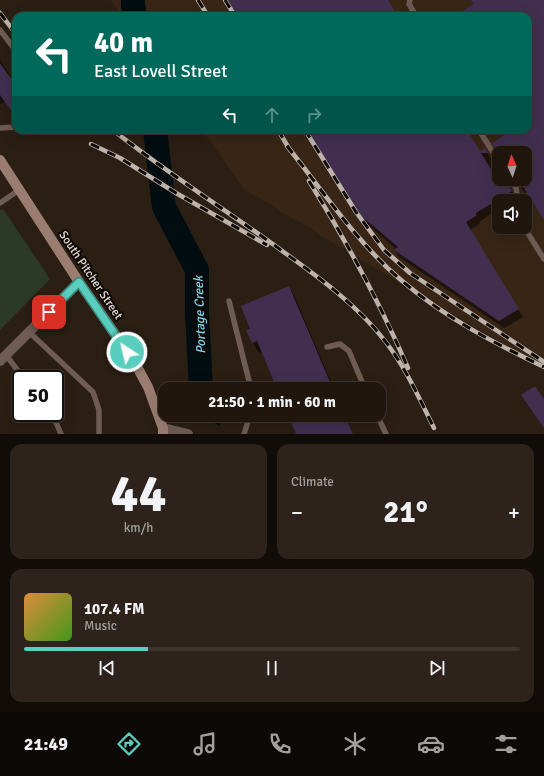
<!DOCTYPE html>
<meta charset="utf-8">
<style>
:root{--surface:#20160e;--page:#2d231c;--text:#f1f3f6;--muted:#a29f9e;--line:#3d352e;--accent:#59cebe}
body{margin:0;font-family:Signika,sans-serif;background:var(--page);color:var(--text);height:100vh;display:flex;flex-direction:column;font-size:15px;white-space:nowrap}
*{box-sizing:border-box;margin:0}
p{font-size:13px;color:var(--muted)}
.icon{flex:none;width:22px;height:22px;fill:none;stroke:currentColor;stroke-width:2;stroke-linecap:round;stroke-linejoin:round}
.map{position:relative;height:434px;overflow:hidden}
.panel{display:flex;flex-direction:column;gap:10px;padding:10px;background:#120c08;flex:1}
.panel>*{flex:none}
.top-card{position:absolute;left:12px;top:12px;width:520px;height:122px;border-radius:12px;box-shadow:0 4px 16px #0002,0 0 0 1px var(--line);background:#00695c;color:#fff;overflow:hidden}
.needle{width:26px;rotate:357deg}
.fabs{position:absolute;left:492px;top:146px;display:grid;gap:8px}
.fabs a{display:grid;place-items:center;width:40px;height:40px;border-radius:8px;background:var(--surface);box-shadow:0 4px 16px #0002,0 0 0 1px var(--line);font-size:20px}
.speed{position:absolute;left:12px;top:370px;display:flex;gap:8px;font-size:20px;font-weight:700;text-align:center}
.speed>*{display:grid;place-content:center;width:52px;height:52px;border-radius:50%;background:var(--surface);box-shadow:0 4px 16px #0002,0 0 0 1px var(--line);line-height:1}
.speed .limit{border:2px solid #111;border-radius:6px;background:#fff;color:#111}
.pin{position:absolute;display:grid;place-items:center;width:34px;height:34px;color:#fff;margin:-17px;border-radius:8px;box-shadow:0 2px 6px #0006}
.me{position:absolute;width:44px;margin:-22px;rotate:325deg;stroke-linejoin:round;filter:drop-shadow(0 0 3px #0008)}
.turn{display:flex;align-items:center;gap:14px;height:84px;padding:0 16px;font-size:18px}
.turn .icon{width:52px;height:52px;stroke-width:2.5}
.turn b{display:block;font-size:28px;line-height:34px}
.lanes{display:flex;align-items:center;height:38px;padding:0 16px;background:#0003;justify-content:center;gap:20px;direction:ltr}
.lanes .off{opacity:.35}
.big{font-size:30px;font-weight:800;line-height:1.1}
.panel .tile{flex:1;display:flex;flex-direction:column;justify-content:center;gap:6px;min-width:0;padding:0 14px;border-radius:12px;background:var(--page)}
.panel .dial{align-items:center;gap:0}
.dial b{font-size:52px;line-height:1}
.song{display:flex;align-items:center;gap:12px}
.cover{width:48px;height:48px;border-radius:6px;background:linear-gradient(135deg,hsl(30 70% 55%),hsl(100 70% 35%))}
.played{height:4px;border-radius:2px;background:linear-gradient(90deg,var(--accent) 25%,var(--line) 25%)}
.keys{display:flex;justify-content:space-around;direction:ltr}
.heat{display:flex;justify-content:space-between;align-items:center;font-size:22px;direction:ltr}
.panel .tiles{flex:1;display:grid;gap:10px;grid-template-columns:1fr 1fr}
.tile:last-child{grid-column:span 2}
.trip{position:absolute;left:158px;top:382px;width:228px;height:40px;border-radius:12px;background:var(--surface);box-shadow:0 4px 16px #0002,0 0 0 1px var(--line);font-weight:800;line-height:40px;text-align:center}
.tabs{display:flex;height:64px;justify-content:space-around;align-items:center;background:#0d0906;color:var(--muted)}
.tabs .icon{width:28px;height:28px}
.tabs .selected{color:var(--accent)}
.tabs b{font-size:18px;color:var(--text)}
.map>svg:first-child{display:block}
.built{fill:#382516;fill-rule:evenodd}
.green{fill:#2c3a25}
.water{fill:#010d11}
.pier{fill:#2b1e13}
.shadow{fill:#0007}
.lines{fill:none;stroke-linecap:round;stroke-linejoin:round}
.river{stroke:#010d11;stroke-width:24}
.building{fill:#422f50}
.service{stroke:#6e5b53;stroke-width:5.5}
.minor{stroke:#6e5b53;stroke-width:10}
.secondary{stroke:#9a7c70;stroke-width:10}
.rail-casing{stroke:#bdb3ab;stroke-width:4.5}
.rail{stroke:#0f0905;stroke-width:3;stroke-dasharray:9;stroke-linecap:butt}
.route-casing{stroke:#3a867c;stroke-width:10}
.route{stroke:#59cebe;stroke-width:7}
.labels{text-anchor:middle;stroke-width:4;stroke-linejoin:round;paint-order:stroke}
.street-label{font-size:12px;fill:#e0d6cf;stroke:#0f0905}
.water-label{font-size:13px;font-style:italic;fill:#7ed5ee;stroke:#0f0905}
</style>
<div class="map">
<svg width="544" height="434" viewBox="0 0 544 434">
<rect width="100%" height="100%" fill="#2b1e13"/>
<path class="built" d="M111 0H544V369L244 189 202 130H528V16H122ZM499 153H525V179H499ZM499 201H525V227H499Z"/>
<path class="green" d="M3 209 50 279 0 330V210Z"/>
<path class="water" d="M193 415H206L219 421 221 434Z"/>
<path class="pier" d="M191 415H197L221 426 222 434H193Z"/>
<path class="shadow" d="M472 0H544V219L527 192 525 193 519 184 512 183 510 188 516 199 513 201H499V209L479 222 480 224 470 230 523 317 504 328 399 257 395 250 396 249 365 222 308 130H466L480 152 485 149 495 165 499 166V179H525V153H499L510 133 508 130H528V16H456L475 5Z
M0 60 9 74 7 75 16 87V116L5 101 0 104Z
M289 287 295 297 334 389H278L262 352 259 353 253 343 248 331 252 329Z
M289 415H345L353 434H297Z"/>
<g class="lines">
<path class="river" d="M133 0V5L135 16
M155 130 164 207 197 270V312L201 389"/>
</g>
<path class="building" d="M228 0H388L398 16H238Z
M471 0H544V220L522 185 520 186 515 179H525V153H498L492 143 513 130H528V16H454L474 4Z
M0 63 16 86V117L0 95Z
M307 130H467L480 151 485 148 488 153H481L497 179H506L512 191 476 213V216L466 222 519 309 499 321 394 250 398 247 359 214Z
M289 286 333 389H277L257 341 252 343 246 330 250 329 241 306Z
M535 386 544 399V428L521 395Z
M288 415H344L353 434H296Z"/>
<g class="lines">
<path class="service" d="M410 0 409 4 416 16
M0 30 16 51
M0 128 16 127
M479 130 499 162
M510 179 516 188 518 201
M0 203 19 190
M524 227 544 259
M229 301 251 389
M29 332 93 392 99 410V434
M327 347 340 344 349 351 365 389
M6 355 24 379
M50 413 55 420 61 434
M377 415 386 434
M244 434 250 415"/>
<path class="minor" d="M0 361 79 282
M163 428 188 434"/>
<path class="secondary" d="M0 160 79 282 135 363 148 387 163 428V434"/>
<defs>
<path id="rail" d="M198 0 208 16
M225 0 235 16
M0 13 16 34
M113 130C168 174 228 211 285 253 321 279 358 306 385 341 406 368 419 398 434 428
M278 130 290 150
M305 130 356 212 384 250 410 273 544 362
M91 144 120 158 176 193 267 245
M287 146C323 191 357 243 401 280 444 317 494 343 544 367
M309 181C347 242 379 301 408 368"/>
</defs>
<use href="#rail" class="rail-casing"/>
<use href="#rail" class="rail"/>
</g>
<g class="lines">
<defs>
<path id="route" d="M49 312 79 282 127 352"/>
</defs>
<use href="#route" class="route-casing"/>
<use href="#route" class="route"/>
</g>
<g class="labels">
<g class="street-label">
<text transform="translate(91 275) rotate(56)" y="4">South Pitcher Street</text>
</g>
<g class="water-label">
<text transform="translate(199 315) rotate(-92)" y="5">Portage Creek</text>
</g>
</g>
</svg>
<div class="fabs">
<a><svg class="needle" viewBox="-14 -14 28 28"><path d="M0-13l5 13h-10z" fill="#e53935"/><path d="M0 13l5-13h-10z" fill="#a29f9e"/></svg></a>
<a><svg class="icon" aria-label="sound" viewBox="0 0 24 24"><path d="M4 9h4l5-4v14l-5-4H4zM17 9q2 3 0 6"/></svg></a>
</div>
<div class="speed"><div class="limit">50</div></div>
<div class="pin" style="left:49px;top:312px;background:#d93025"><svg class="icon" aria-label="arrive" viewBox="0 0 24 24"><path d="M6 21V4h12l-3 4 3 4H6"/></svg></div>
<svg class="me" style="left:127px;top:352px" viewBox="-20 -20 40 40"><circle r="17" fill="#59cebe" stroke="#fff" stroke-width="3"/><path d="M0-11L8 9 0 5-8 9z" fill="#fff"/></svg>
<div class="trip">21:50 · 1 min · 60 m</div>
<div class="top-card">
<div class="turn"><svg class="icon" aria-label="left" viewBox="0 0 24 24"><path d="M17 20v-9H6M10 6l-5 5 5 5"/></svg><div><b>40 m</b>East Lovell Street</div></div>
<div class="lanes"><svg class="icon" aria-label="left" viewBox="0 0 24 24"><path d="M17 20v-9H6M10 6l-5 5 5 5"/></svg><svg class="icon off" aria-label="ahead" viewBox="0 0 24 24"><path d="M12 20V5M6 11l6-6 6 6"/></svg><svg class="icon off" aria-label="right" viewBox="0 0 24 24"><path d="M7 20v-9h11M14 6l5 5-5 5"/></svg></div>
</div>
</div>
<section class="panel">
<div class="tiles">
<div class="tile dial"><b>44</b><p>km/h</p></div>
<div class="tile"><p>Climate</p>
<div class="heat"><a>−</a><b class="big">21°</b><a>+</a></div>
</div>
<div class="tile">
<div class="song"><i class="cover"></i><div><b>107.4 FM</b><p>Music</p></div></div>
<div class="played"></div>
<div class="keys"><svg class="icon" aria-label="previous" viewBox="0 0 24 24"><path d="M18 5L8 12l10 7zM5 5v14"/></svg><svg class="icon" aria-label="pause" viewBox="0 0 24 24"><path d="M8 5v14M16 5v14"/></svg><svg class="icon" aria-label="next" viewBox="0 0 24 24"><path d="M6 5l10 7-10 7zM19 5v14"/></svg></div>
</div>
</div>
</section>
<nav class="tabs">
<b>21:49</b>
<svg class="icon selected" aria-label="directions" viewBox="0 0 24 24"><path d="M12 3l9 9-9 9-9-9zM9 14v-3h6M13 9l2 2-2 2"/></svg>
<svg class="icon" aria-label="music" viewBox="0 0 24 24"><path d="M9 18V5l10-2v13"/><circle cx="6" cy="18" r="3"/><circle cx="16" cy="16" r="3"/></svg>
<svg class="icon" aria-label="phone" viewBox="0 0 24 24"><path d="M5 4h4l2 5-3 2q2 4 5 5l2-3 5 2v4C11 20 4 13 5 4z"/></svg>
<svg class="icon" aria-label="climate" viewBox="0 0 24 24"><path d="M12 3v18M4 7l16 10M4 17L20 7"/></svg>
<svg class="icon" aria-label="car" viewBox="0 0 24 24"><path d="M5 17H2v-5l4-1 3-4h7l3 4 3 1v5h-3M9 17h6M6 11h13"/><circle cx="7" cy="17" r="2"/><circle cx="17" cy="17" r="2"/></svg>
<svg class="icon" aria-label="filters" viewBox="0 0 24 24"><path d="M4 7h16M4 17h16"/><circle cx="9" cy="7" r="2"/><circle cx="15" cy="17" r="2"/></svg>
</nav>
